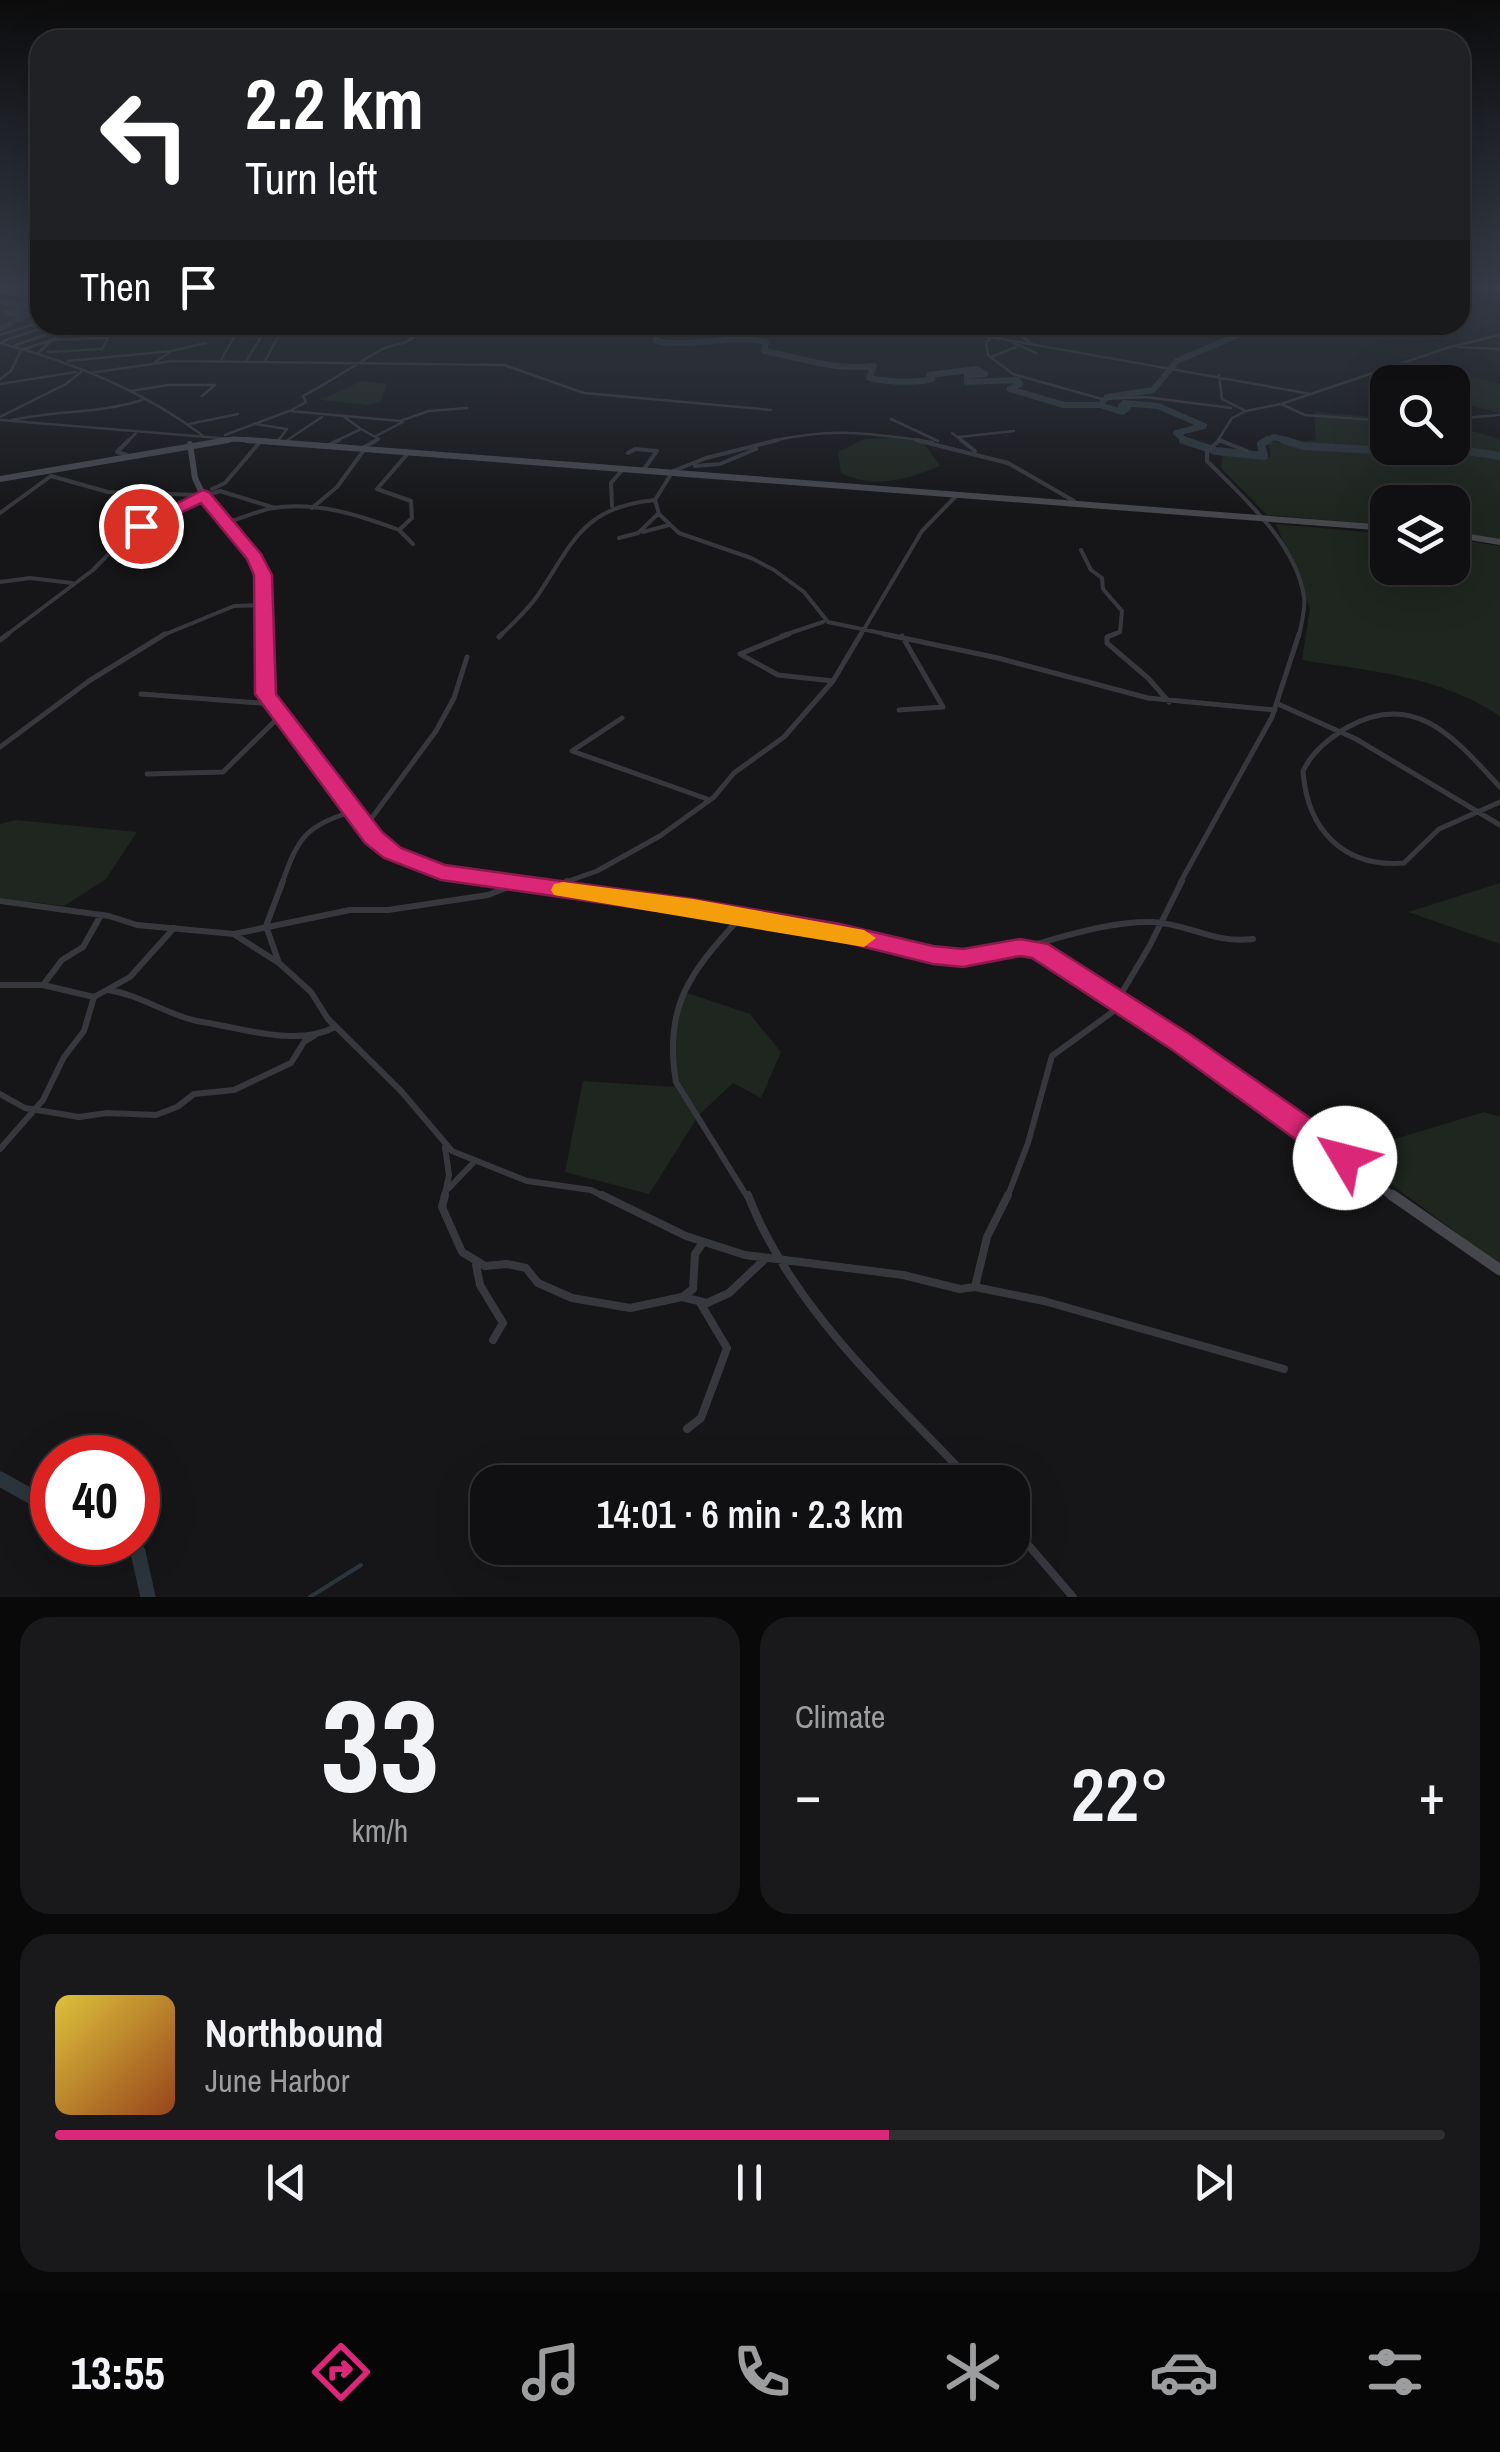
<!DOCTYPE html>
<meta charset="utf-8">
<style>
:root{--surface:#101012;--page:#19191b;--text:#f1f3f6;--muted:#9c9d9f;--line:#303032;--accent:#db2777}
body{margin:0;font-family:"Archivo Narrow",sans-serif;background:var(--page);color:var(--text);height:100vh;display:flex;flex-direction:column;font-size:38px;white-space:nowrap}
*{box-sizing:border-box;margin:0}
p{font-size:32px;color:var(--muted)}
.icon{flex:none;width:55px;height:55px;fill:none;stroke:currentColor;stroke-width:2;stroke-linecap:round;stroke-linejoin:round}
.map{position:relative;height:1597px;overflow:hidden}
.panel{display:flex;flex-direction:column;gap:20px;padding:20px;background:#09090a;flex:1}
.panel>*{flex:none}
.banner{position:absolute;left:30px;top:30px;width:1440px;height:305px;border-radius:30px;box-shadow:0 10px 40px #0002,0 0 0 2px var(--line);background:#202124;color:#fff;overflow:hidden}
.tools{position:absolute;left:1370px;top:365px;display:grid;gap:20px}
.tools a{display:grid;place-items:center;width:100px;height:100px;border-radius:20px;background:var(--surface);box-shadow:0 10px 40px #0002,0 0 0 2px var(--line);font-size:50px}
.speed{position:absolute;left:30px;top:1435px;display:flex;gap:20px;font-size:50px;font-weight:700;text-align:center}
.speed>*{display:grid;place-content:center;width:130px;height:130px;border-radius:50%;background:var(--surface);box-shadow:0 10px 40px #0002,0 0 0 2px var(--line);line-height:1}
.speed .limit{border:15px solid #d22;background:#fff;color:#111}
.pin{position:absolute;display:grid;place-items:center;width:85px;height:85px;color:#fff;margin:-42px;border:5px solid #fff;border-radius:50%;box-shadow:0 2px 10px #0007}
.me{position:absolute;width:110px;margin:-55px;rotate:307deg;stroke-linejoin:round;filter:drop-shadow(0 0 8px #0008)}
.turn{display:flex;align-items:center;gap:35px;height:210px;padding:0 50px;font-size:45px}
.turn .icon{width:130px;height:130px;stroke-width:2.5}
.turn b{display:block;font-size:70px;line-height:85px}
.then{display:flex;align-items:center;height:95px;padding:0 50px;background:#0003;gap:20px;font-size:38px}
.big{font-size:75px;font-weight:600;line-height:1.1}
.panel .widget{flex:1;display:flex;flex-direction:column;justify-content:center;gap:15px;min-width:0;padding:0 35px;border-radius:30px;background:var(--page)}
.panel .dial{align-items:center;gap:0}
.dial b{font-size:130px;line-height:1}
.song{display:flex;align-items:center;gap:30px}
.cover{width:120px;height:120px;border-radius:15px;background:linear-gradient(135deg,hsl(50 70% 55%),hsl(20 70% 35%))}
.played{height:10px;border-radius:5px;background:linear-gradient(90deg,var(--accent) 60%,var(--line) 60%)}
.keys{display:flex;justify-content:space-around;direction:ltr}
.heat{display:flex;justify-content:space-between;align-items:center;font-size:55px;direction:ltr}
.panel .tiles{flex:1;display:grid;gap:20px;grid-template-columns:1fr 1fr}
.widget:last-child{grid-column:span 2}
.trip{position:absolute;left:470px;top:1465px;width:560px;height:100px;border-radius:30px;background:var(--surface);box-shadow:0 10px 40px #0002,0 0 0 2px var(--line);font-weight:600;line-height:100px;text-align:center}
.tabs{display:flex;height:160px;justify-content:space-around;align-items:center;background:#060607;color:var(--muted)}
.tabs .icon{width:70px;height:70px}
.tabs .active{color:var(--accent)}
.tabs b{font-size:45px;color:var(--text)}
.map>svg:first-child{display:block}
.green{fill:#1e261f}
.lines{fill:none;stroke-linecap:round;stroke-linejoin:round}
.stream{stroke:#2c353c;stroke-width:4}
.river-far2{stroke:#2c353c;stroke-width:6}
.river-far1{stroke:#2c353c;stroke-width:8}
.river{stroke:#2c353c;stroke-width:15}
.street-far4{stroke:#37383d;stroke-width:2.5}
.street-far3{stroke:#37383d;stroke-width:4}
.street-far2{stroke:#37383d;stroke-width:5}
.street-far1{stroke:#37383d;stroke-width:6}
.street{stroke:#37383d;stroke-width:8}
.secondary-far4{stroke:#45474d;stroke-width:5}
.secondary-far3{stroke:#45474d;stroke-width:6}
.secondary-far2{stroke:#45474d;stroke-width:8}
.secondary-far1{stroke:#45474d;stroke-width:9}
.secondary{stroke:#45474d;stroke-width:11}
.route{fill:#db2777;stroke:#8e194d;stroke-width:2.5}
.slow{fill:#f59e0b}
</style>
<div class="map">
<svg width="1500" height="1597" viewBox="0 0 1500 1597">
<rect width="100%" height="100%" fill="#161618"/>
<path class="green" d="M1425 377H1467L1500 383V413L1453 401 1452 382H1427Z
M362 381 387 384 380 402 369 405 320 400Z
M1314 412 1387 418 1388 448H1452L1453 431 1476 432 1500 439V540L1453 532 1452 502H1388L1387 525 1267 515 1221 468 1223 454 1270 457 1269 440 1285 444 1316 440Z
M893 438 923 442 940 466C906 479 876 490 841 473L838 452 864 439Z
M1276 524 1387 534 1388 568H1452L1453 539 1500 546V716C1438 675 1373 672 1302 660L1310 608Z
M16 820 137 832 106 879 64 906 0 898V824Z
M1500 883V944L1408 912Z
M684 992 750 1014 781 1052 761 1098 733 1083 699 1115 649 1194 565 1172 583 1081 674 1087V1019Z
M1484 1112 1500 1117V1265L1349 1153Z"/>
<g class="lines">
<path class="stream" d="M310 1597 361 1565"/>
<path class="river-far2" d="M0 301 26 306 6 313 40 315
M89 325 77 328 130 325
M265 325H330
M606 325H650L655 328 656 341C693 349 729 333 766 342L764 351C802 358 835 371 874 366L869 378C890 382 911 384 932 379L929 375 977 369 985 374 967 376V382L1018 380 1020 384 1010 389 1064 405H1100L1122 412 1128 408 1121 406 1124 403 1158 406 1204 426 1176 433 1187 442
M0 329 25 315
M1102 403 1107 397 1153 390 1177 361 1245 332
M1264 442 1274 437 1292 442"/>
<path class="river-far1" d="M1183 440 1216 451 1264 456 1261 444 1268 440
M1284 440 1303 446 1372 450 1416 460 1457 459 1453 449 1500 456"/>
<path class="river" d="M0 1479 52 1508
M123 1542 138 1552 148 1597"/>
<path class="street-far4" d="M0 291 40 299
M881 325 906 330H951L1311 394
M987 325 1018 333 1030 343
M691 329 732 325
M0 335 34 324 68 326 39 352
M415 336C405 346 391 343 379 351 353 366 330 382 303 396L306 402 290 411 400 421 429 411 467 408
M990 339 986 342 988 355 1013 374 1102 399 1145 397 1231 408
M3 341 45 327
M1012 342 1036 353
M0 343C72 362 142 390 202 435
M16 345 45 335 53 327
M1458 347 1500 349
M991 357 1016 347
M68 361 172 351
M246 361 263 334
M265 361 280 333
M155 362 172 351 206 343
M220 362 236 333
M90 373 173 361 504 365 584 393 771 410
M1219 375 1222 399 1244 410
M0 379 11 371 21 350 52 340 108 338 102 349 48 352
M0 384 76 372
M131 391 168 385H215L202 396
M1281 404 1305 415 1388 421
M0 417 66 384 81 372
M891 419 938 441
M1452 419 1500 415
M0 420 231 439
M12 420C56 410 99 414 142 400
M189 424 238 414
M255 424 287 429 278 441
M361 429 379 439 372 442
M952 433 964 442
M225 435 289 411
M376 436 403 422
M959 437 1014 431
M1219 440 1225 442
M286 441 322 417
M127 442 138 431
M334 442 361 429 343 416
M768 442C832 427 870 433 933 442
M1217 442 1232 418 1246 411 1281 404 1450 347 1500 335"/>
<path class="street-far3" d="M778 440 706 458 673 471 655 500 659 514 679 533 751 558 774 570 804 592 828 622 895 636
M916 440 1008 463 1074 501
M961 440 975 451
M1219 440 1247 451
M1220 440 1207 451V461C1243 497 1296 543 1304 597 1306 609 1301 624 1299 636
M329 445 339 440
M364 447 377 440
M409 452 377 489 411 501 412 518 399 530 413 544
M628 453 635 449 657 451 644 469
M127 455 117 452 129 440
M695 466 720 464 756 449
M51 476 108 492 200 495
M212 489 225 483 260 442
M612 506 611 483 623 469
M312 508 337 487 364 450
M0 513 51 476
M227 522C243 518 257 511 273 508 316 501 359 515 399 530
M643 532 669 525
M619 538 638 533 658 514
M1081 550 1091 570 1102 578 1103 589 1122 611 1120 632 1109 636
M0 582 30 578 72 583
M5 636 93 570 128 534 178 504 220 491 275 508
M161 636 234 606 261 605
M500 636C513 623 527 611 538 595 574 541 583 507 655 500
M781 636 823 622
M860 636 922 531 957 495"/>
<path class="street-far2" d="M789 634 740 654 778 675 833 681
M884 634 998 658 1148 698 1275 710
M1115 634 1107 637V643L1148 678 1169 702
M499 637 502 634
M0 640 8 634
M141 694 273 704
M1278 704 1356 739 1500 825
M899 710 943 707 902 636
M622 718 572 751 710 800
M0 747 89 681 165 634
M147 774 223 772 281 715
M1500 787C1456 740 1416 689 1348 727 1329 738 1312 752 1303 771 1307 829 1343 868 1404 863L1439 829 1500 802
M365 827 436 731 454 698 467 657
M282 883C299 836 305 827 353 811
M563 883 597 871 660 836 714 797 734 773 784 737 833 681 861 634
M1180 883 1272 717 1299 634"/>
<path class="street-far1" d="M283 881 266 926 279 963 311 992 328 1019 401 1091 452 1151 527 1181 591 1190 607 1198
M554 889 567 881
M0 901 109 916 137 925 234 934 350 910H388L488 895 508 887
M740 918C691 971 663 1006 676 1082L748 1198
M235 935 279 963
M1029 946C1069 935 1111 921 1153 922 1189 924 1214 944 1253 939
M0 985H43L94 997
M43 985 62 960 83 947 101 915
M108 990C141 995 165 1014 197 1021 239 1027 296 1048 335 1027
M1118 999 1149 947 1182 881
M0 1094 25 1108 79 1117 107 1113 156 1115 177 1107 194 1094 234 1090 291 1063 304 1042 314 1036
M0 1149 43 1100 64 1057 84 1031 94 997 130 977 174 928
M448 1189 473 1163
M444 1198 449 1175 445 1147
M1007 1198 1028 1143 1052 1056 1122 1005"/>
<path class="street" d="M445 1195 442 1207 462 1252 485 1266 507 1264 526 1268 538 1283 572 1298 630 1308 682 1297 707 1303 729 1293 764 1260
M602 1195 686 1236 745 1255 903 1275 960 1289 975 1287 987 1237 1008 1195
M748 1195C791 1308 891 1396 972 1482
M476 1265 480 1285 503 1323 493 1340
M975 1287 1044 1301 1284 1369
M685 1295 693 1289 695 1254 702 1244
M687 1429 701 1418 727 1348 699 1301
M1012 1526 1073 1597"/>
<path class="secondary-far4" d="M214 442 234 439 279 442"/>
<path class="secondary-far3" d="M247 440 1388 528
M190 444 195 478 203 495 261 567 263 636
M0 479 228 440
M1452 534 1500 542"/>
<path class="secondary-far2" d="M263 634 265 694 373 837 398 855 427 868 492 883"/>
<path class="secondary-far1" d="M479 881 701 909 838 933 941 956 1020 948 1046 952 1251 1090 1395 1198"/>
<path class="secondary" d="M1392 1195 1500 1270"/>
</g>
<linearGradient id="sky" x2="0" y2="1"><stop stop-color="#0c0c0d"/><stop offset="0.56" stop-color="#363c48"/><stop offset="1" stop-color="#363c48" stop-opacity="0"/></linearGradient>
<rect width="1500" height="513" fill="url(#sky)"/>
<path class="route" d="M203 490 209 492 261 554 272 575 276 694 382 832 401 848 445 865 693 899 840 924 933 946 963 949 1020 939 1048 944 1191 1035 1356 1150 1360 1158 1356 1167 1345 1170 1334 1167 1171 1049 1032 958 1020 956 963 967 933 964 840 941 693 916 441 880 384 858 365 843 255 694 254 575 247 559 201 503 147 529 133 526Z"/>
<path class="slow" d="M563 882 693 899 864 930 876 938 864 947 554 895 551 890 554 884Z"/>
</svg>
<div class="tools">
<a><svg class="icon" aria-label="search" viewBox="0 0 24 24"><circle cx="10" cy="10" r="6"/><path d="M15 15l6 6"/></svg></a>
<a><svg class="icon" aria-label="layers" viewBox="0 0 24 24"><path d="M12 4l9 5-9 5-9-5zM3 14l9 5 9-5"/></svg></a>
</div>
<div class="speed"><div class="limit">40</div></div>
<div class="pin" style="left:141px;top:526px;background:#d93025"><svg class="icon" aria-label="arrive" viewBox="0 0 24 24"><path d="M6 21V4h12l-3 4 3 4H6"/></svg></div>
<svg class="me" style="left:1345px;top:1158px" viewBox="-20 -20 40 40"><circle r="19" fill="#fff"/><path d="M0-13L10 11 0 6-10 11z" fill="#db2777"/></svg>
<div class="trip">14:01 · 6 min · 2.3 km</div>
<div class="banner">
<div class="turn"><svg class="icon" aria-label="left" viewBox="0 0 24 24"><path d="M17 20v-9H6M10 6l-5 5 5 5"/></svg><div><b>2.2 km</b>Turn left</div></div>
<div class="then">Then<svg class="icon" aria-label="arrive" viewBox="0 0 24 24"><path d="M6 21V4h12l-3 4 3 4H6"/></svg></div>
</div>
</div>
<section class="panel">
<div class="tiles">
<div class="widget dial"><b>33</b><p>km/h</p></div>
<div class="widget"><p>Climate</p>
<div class="heat"><a>−</a><b class="big">22°</b><a>+</a></div>
</div>
<div class="widget">
<div class="song"><i class="cover"></i><div><b>Northbound</b><p>June Harbor</p></div></div>
<div class="played"></div>
<div class="keys"><svg class="icon" aria-label="previous" viewBox="0 0 24 24"><path d="M18 5L8 12l10 7zM5 5v14"/></svg><svg class="icon" aria-label="pause" viewBox="0 0 24 24"><path d="M8 5v14M16 5v14"/></svg><svg class="icon" aria-label="next" viewBox="0 0 24 24"><path d="M6 5l10 7-10 7zM19 5v14"/></svg></div>
</div>
</div>
</section>
<nav class="tabs">
<b>13:55</b>
<svg class="icon active" aria-label="directions" viewBox="0 0 24 24"><path d="M12 3l9 9-9 9-9-9zM9 14v-3h6M13 9l2 2-2 2"/></svg>
<svg class="icon" aria-label="music" viewBox="0 0 24 24"><path d="M9 18V5l10-2v13"/><circle cx="6" cy="18" r="3"/><circle cx="16" cy="16" r="3"/></svg>
<svg class="icon" aria-label="phone" viewBox="0 0 24 24"><path d="M5 4h4l2 5-3 2q2 4 5 5l2-3 5 2v4C11 20 4 13 5 4z"/></svg>
<svg class="icon" aria-label="climate" viewBox="0 0 24 24"><path d="M12 3v18M4 7l16 10M4 17L20 7"/></svg>
<svg class="icon" aria-label="car" viewBox="0 0 24 24"><path d="M5 17H2v-5l4-1 3-4h7l3 4 3 1v5h-3M9 17h6M6 11h13"/><circle cx="7" cy="17" r="2"/><circle cx="17" cy="17" r="2"/></svg>
<svg class="icon" aria-label="filters" viewBox="0 0 24 24"><path d="M4 7h16M4 17h16"/><circle cx="9" cy="7" r="2"/><circle cx="15" cy="17" r="2"/></svg>
</nav>
